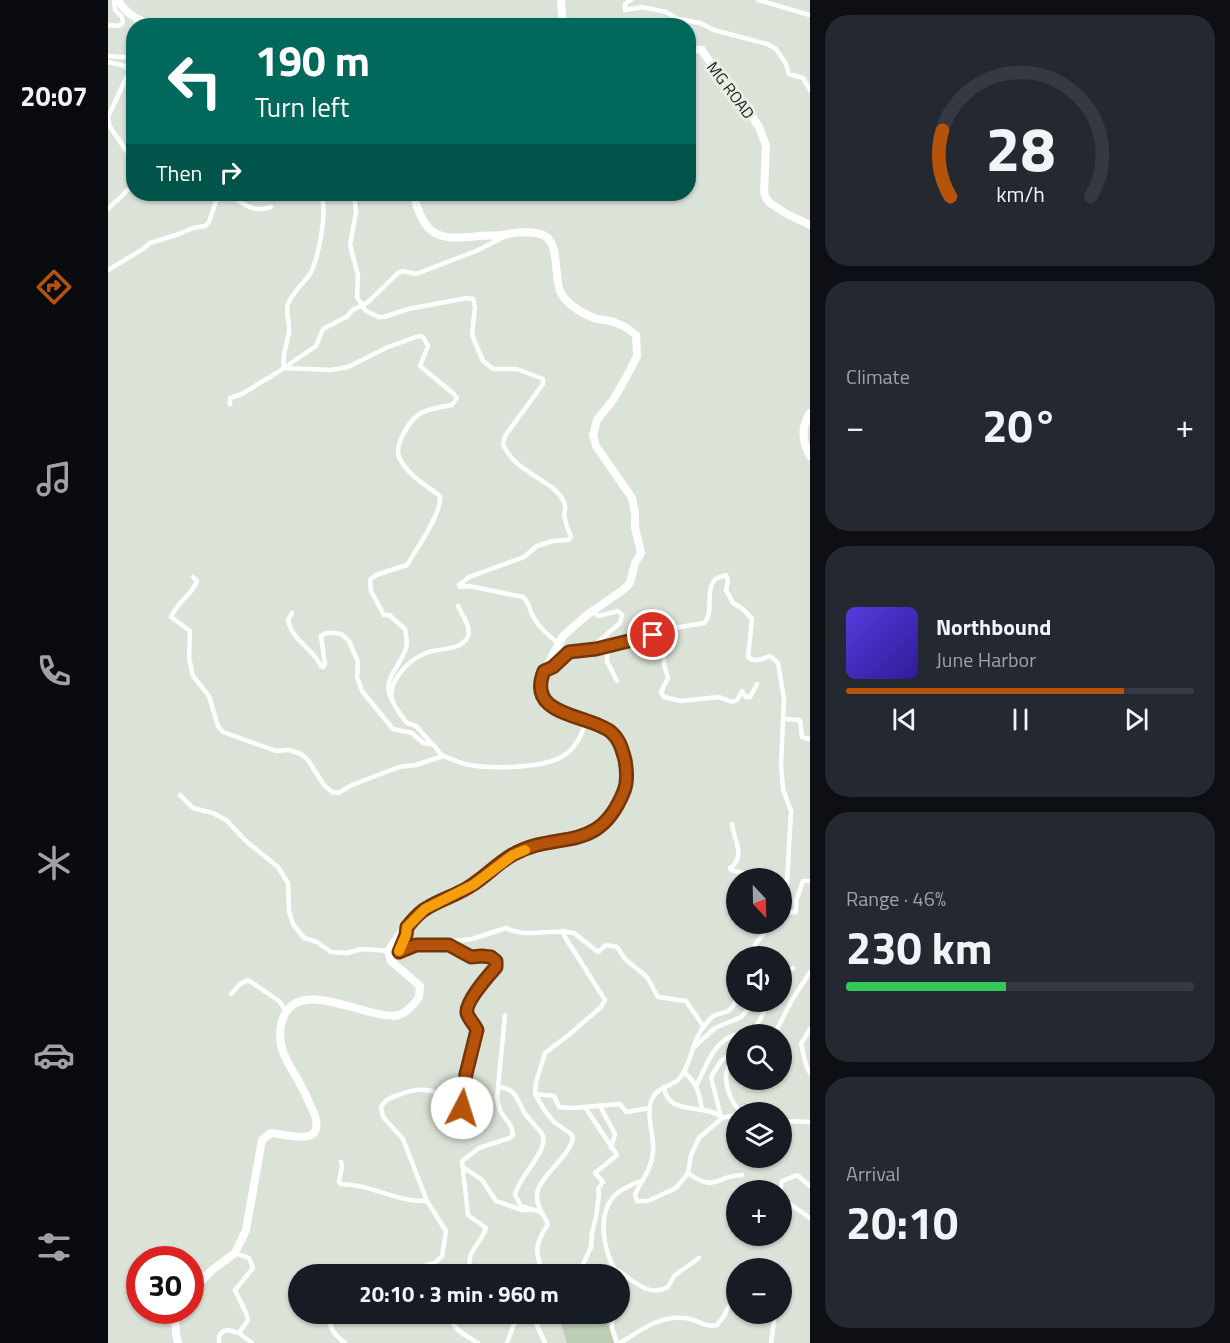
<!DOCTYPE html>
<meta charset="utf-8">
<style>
:root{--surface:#171b24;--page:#242831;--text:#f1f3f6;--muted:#9ea1a6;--line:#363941;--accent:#b45309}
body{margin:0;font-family:"Titillium Web",sans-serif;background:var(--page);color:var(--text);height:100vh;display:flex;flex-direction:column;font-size:22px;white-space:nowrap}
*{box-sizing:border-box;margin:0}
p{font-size:20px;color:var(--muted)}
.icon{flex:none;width:33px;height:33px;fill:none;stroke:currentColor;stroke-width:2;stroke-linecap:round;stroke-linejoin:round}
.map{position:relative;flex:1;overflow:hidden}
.sheet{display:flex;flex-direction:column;gap:15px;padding:15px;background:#0d0f14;width:420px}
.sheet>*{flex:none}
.banner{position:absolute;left:18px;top:18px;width:570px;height:183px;border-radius:24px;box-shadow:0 2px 4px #0004;background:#00695c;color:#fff;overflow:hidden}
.needle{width:39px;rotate:158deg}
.tools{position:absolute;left:618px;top:868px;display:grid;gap:12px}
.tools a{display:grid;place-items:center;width:66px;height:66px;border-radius:50%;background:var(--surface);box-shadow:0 2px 4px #0004;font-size:30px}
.speed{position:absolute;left:18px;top:1246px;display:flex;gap:12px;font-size:30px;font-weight:700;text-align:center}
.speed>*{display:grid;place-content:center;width:78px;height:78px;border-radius:50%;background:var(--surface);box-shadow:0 2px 4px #0004;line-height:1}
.speed .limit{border:9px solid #d22;background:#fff;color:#111}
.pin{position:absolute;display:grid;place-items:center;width:51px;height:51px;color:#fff;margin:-26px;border:3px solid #fff;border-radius:50%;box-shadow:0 2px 6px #0007}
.me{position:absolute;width:66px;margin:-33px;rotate:5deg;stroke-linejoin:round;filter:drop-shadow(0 0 4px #0008)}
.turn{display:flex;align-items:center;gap:21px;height:126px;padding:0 30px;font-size:27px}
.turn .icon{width:78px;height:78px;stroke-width:2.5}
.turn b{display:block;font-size:42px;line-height:51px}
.then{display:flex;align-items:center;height:57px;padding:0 30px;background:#0003;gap:12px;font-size:22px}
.big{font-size:45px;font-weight:700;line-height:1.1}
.sheet .widget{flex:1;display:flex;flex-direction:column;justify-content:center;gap:9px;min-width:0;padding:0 21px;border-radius:24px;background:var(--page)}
.sheet .dial{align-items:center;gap:0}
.dial svg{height:156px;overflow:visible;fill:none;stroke:var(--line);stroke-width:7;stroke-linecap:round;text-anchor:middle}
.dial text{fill:var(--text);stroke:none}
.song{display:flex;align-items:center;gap:18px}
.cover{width:72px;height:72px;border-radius:9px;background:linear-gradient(135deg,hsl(250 70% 55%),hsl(250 70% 35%))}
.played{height:6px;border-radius:3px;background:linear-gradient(90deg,var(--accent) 80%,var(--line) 80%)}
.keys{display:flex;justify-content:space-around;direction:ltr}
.heat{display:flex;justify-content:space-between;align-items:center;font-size:33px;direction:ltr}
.charge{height:9px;border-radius:4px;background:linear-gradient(90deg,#34c759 46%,var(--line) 0)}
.trip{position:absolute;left:180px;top:1264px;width:342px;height:60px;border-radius:30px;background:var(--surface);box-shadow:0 2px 4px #0004;font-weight:700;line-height:60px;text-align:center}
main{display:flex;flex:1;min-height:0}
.tab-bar{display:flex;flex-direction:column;width:108px;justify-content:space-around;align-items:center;background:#090b0e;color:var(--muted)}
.tab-bar .icon{width:42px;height:42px}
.tab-bar .selected{color:var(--accent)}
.tab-bar b{font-size:27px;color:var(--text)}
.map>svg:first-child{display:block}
.green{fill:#bdcdb6}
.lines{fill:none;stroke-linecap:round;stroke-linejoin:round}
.minor{stroke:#fff;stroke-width:4.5}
.primary{stroke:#fff;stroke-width:8}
.route-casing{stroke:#753606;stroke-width:15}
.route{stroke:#b45309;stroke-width:10}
.slow{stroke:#f59e0b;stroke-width:10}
.labels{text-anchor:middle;stroke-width:6;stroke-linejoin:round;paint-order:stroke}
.street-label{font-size:16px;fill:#232622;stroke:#e8efe5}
</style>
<main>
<nav class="tab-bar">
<b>20:07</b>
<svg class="icon selected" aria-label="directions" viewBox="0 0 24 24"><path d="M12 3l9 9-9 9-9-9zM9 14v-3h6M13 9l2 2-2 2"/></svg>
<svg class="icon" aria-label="music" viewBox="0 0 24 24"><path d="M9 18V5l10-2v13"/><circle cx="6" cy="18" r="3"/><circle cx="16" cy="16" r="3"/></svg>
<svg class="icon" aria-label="phone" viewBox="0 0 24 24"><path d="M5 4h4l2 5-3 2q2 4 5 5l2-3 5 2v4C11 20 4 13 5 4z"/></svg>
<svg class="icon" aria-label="climate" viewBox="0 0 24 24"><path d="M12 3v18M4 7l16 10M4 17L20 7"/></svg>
<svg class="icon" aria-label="car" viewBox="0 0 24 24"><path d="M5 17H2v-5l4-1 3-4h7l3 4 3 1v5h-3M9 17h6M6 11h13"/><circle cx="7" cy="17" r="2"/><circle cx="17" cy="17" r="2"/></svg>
<svg class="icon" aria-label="filters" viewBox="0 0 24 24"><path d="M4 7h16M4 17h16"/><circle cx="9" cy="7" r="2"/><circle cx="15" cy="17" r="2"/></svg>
</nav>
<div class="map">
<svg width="702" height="1343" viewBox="0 0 702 1343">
<rect width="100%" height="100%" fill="#dbe2d8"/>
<path class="green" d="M450 1314H497L506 1343H459Z"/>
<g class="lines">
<path class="minor" d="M523 0 517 4V10L534 7 558 12 570 19 592 23 606 30 659 44 668 49 678 64 681 74 695 78 702 90
M650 0 702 15
M0 25 11 26 15 23 14 17 7 10 6 0
M0 56 26 58
M0 62 17 66 21 72 0 117
M0 118 2 127 26 162
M212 194C221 209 210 259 202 274 195 284 184 293 180 304 177 313 182 322 181 331 180 343 173 356 176 368L223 370 240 367 280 347 311 336 315 337 320 346 312 366 346 394 349 398 344 405C334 407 322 408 313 413 302 419 286 445 291 457 299 475 318 485 332 496 334 513 308 550 299 565L268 575 262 580 263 591 276 615H281L297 629C298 636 300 642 298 648 293 667 272 679 284 700
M246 194 248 212 242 245 250 275 249 297 258 311 271 317H276L300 309 359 298 365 299 367 307 364 335 375 361 385 369H409L435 379V384L397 436 395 444C407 475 449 479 457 505 458 510 455 514 457 519 458 525 461 531 463 537L460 540 445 541 429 546 416 557 361 577 351 585 352 587 361 586 415 597C421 602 421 608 424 614 429 626 441 636 450 643
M0 209 26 184
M0 270 35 249 42 243 68 235 85 228 97 226 101 222 108 201 114 196C132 194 138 216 163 207
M122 404V398L134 394 170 372 208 346 215 329 240 316 243 311 260 302 290 273 294 271 308 274 368 251 396 237
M85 577 89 581C85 594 69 602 63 617L82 631 81 658 85 676 101 696 110 726 115 732 168 751 181 750 193 754 200 760 216 785 224 792 230 793 244 785 291 767 308 765 335 756C342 758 349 762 357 764 380 769 435 769 455 756 467 749 474 735 478 721
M486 611 490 616 510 611 514 615 512 623 490 642 489 644 492 648
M184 613 180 620C184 641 205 648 213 666L215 667 217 664 213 636 218 633H225L233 634 241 641 250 662 249 677 254 691 285 729 304 733 315 743 324 744
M563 630 556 639V664L560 678 553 692 556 697 573 701 611 697 624 702 629 700 634 691 638 697H642L649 684
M499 646V661L509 681
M436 671 445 667 461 652 481 650 532 640 537 636 561 629 596 623C607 612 596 594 607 579L618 575 620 581 618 590 625 603 635 609 644 619 640 657C647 663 655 659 662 656L670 663 676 699 673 764 675 789 683 811 678 901 674 904
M676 719 692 720 694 737 702 739
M335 756 308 726 299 723C294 716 286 707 284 699 280 680 302 659 318 653 329 648 355 651 360 636 364 628 353 613 350 606
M72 795 85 808 105 813 118 820 139 842 170 867 180 883 181 911 185 924 196 938 209 942 223 952 239 953 254 949 280 951
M624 824C625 838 639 857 622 868L623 870 634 873 637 879
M674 913 688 912V901L695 881H702
M342 946 345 941 364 939 398 928C417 938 434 930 455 932
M643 957 648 943 664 924
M674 978 685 968
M123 994 132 984 140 980 171 1001 178 1011
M628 1001C619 1018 614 1009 603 1018 600 1021 596 1026 594 1029 583 1044 583 1066 571 1079 563 1087 550 1087 545 1097 536 1114 547 1134 545 1152 544 1168 534 1180 527 1194L529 1201H540L568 1188 580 1173 583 1155 591 1138 614 1118 628 1115
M702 1029 693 1044 698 1065 702 1073
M644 1035 661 1002
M666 1035 684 1000 702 972
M585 1048 607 1028 633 1017 646 1002
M628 1061 620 1067C614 1082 623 1103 634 1113
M577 1073C589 1083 592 1095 594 1110
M588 1086C598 1068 605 1041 627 1035L628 1037
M390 1087C407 1088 408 1097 415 1110 419 1119 433 1130 435 1136 440 1151 410 1178 407 1195L413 1206 433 1212
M556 1087C560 1117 595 1103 612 1116
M427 1094 446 1096 451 1107 464 1108 512 1104 518 1112 542 1108
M492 1106 507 1134 503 1148
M613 1117 603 1077 613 1061 628 1050
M674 1121 702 1122
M233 1162 234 1166 231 1182 233 1184C263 1184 287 1202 319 1201
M355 1167 374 1180 388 1201 414 1210H421
M580 1173C607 1193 607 1176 634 1175
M672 1191 674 1181 689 1175 702 1186
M674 1195 679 1202 702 1218
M509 1270C525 1280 540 1298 560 1287L566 1276 591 1258
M267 1275 274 1271 292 1272 327 1263 334 1256 338 1231 319 1201 295 1139 275 1117 273 1107C276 1101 281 1098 288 1096 316 1083 331 1091 354 1108L357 1107 358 1074 369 1030C367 1025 361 1019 359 1014 356 1002 383 975 389 966L388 961 383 957 374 956 363 957 341 945H308L291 952 298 935 299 927
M364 1275C355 1251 372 1247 378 1228L360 1215 354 1161 371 1148 402 1138 405 1135 403 1126 392 1111 389 1098 397 1015
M435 1275C427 1250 426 1246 440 1224 436 1216 429 1207 429 1198 427 1178 461 1159 465 1138L463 1134 446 1122 437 1111 427 1094 428 1082 437 1053 462 1034 493 1007 497 1000 457 937 455 931 466 933 490 952 498 945 509 947 517 959 539 977 550 997 578 1001 596 1027
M470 1275 483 1247 484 1233 488 1217 491 1194 490 1189 495 1182 487 1173 509 1155 477 1107
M510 1275C496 1253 487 1215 508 1194 515 1188 525 1184 533 1181
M512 1277 513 1283 512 1291
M222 1314C220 1328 227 1335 237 1343
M281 1314 283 1319 291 1321 312 1314
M341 1314C345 1330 357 1335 370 1343
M504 1314V1328L509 1343
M131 1333 144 1343
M111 1343V1336L114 1332 120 1330 131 1333 140 1320 138 1313 127 1290 145 1268 141 1258 127 1253
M399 1343 406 1324 419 1316 427 1321 437 1343
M512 1343C532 1331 551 1315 577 1318 588 1319 597 1328 609 1325L616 1316 628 1291
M663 1343 667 1314"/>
<path class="primary" d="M10 0C18 14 30 20 45 26
M453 0 455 26
M580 49 594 50 615 82 632 98 651 127 658 146 656 192 658 198 662 203 677 213 702 225
M702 413C693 427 694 442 702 456
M82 1293 104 1270 127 1253 138 1230 154 1140 163 1133C179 1134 219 1149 206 1113 201 1102 196 1091 190 1080 185 1071 178 1061 175 1052 171 1041 171 1026 176 1016 193 976 263 1022 291 1015 300 1012 306 1004 311 997L312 986 283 961 280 951 291 935 317 909 365 885 405 855 422 848 481 834 493 828 507 808 519 781 517 763 513 745 508 737 497 728 461 716 445 706 434 696 432 682 435 673 455 636 479 615 515 590 522 583 527 563 533 553 527 527V513L524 498 488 446 485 435 489 420 505 400 521 372 529 356 528 335C522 330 515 325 508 323 501 320 493 320 486 318 474 313 459 304 453 293 445 278 453 242 435 235 422 230 406 233 394 235 386 236 378 235 371 236 328 241 317 236 305 194
M70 1343C67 1332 66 1321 71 1311"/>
</g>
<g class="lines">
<defs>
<path id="route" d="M354 1108 358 1105 356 1090 358 1074 369 1030C367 1025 360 1018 359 1013 357 1002 381 975 388 967V961L383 957 374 956 363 957 341 945H308L291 952 298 935 299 927C305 920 311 912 319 908 333 899 350 895 364 885 378 876 389 864 404 855 450 829 490 856 516 791 520 781 519 771 517 760 514 749 512 740 503 732 481 714 417 717 436 671L445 667 461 652 488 649 545 635"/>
</defs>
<use href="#route" class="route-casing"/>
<use href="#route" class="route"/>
<path class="slow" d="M291 951 298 935 299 927 317 909 365 885 405 855 417 850"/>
</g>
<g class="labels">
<g class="street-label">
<text transform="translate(623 90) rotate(53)" y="6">MG ROAD</text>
</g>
</g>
</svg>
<div class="tools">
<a><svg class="needle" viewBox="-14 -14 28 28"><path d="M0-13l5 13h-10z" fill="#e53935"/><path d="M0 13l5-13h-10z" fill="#9ea1a6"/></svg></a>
<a><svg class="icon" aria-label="sound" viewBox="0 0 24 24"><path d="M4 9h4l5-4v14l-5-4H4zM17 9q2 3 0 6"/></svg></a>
<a><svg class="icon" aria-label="search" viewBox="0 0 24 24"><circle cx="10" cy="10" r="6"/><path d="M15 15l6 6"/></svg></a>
<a><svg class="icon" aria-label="layers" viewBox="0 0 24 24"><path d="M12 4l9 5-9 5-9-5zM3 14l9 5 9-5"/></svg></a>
<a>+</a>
<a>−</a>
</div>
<div class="speed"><div class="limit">30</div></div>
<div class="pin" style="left:545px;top:635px;background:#d93025"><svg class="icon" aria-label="arrive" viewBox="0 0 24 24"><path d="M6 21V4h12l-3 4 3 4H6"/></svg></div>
<svg class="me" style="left:354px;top:1108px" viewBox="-20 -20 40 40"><circle r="19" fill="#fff"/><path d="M0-13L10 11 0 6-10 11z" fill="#b45309"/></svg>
<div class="trip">20:10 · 3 min · 960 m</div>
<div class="banner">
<div class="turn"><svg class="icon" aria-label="left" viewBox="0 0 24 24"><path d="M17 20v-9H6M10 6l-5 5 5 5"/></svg><div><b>190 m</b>Turn left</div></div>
<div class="then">Then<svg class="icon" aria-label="right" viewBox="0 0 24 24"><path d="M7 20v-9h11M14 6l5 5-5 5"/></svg></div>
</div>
</div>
<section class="sheet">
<div class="widget dial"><svg viewBox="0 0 100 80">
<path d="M14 69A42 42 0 1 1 86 69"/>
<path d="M14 69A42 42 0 0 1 10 35" stroke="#b45309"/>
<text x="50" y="56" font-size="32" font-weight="700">28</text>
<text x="50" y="72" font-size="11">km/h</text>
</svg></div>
<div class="widget"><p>Climate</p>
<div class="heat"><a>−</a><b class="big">20°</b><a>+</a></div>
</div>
<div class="widget">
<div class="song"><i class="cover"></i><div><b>Northbound</b><p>June Harbor</p></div></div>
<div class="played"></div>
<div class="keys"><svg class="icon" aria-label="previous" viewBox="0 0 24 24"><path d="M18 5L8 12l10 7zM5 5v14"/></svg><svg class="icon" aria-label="pause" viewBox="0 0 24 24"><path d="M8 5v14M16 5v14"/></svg><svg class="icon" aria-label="next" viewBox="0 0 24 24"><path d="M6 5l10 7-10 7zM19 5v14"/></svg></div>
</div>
<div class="widget"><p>Range · 46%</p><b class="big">230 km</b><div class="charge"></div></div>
<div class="widget"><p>Arrival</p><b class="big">20:10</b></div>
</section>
</main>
